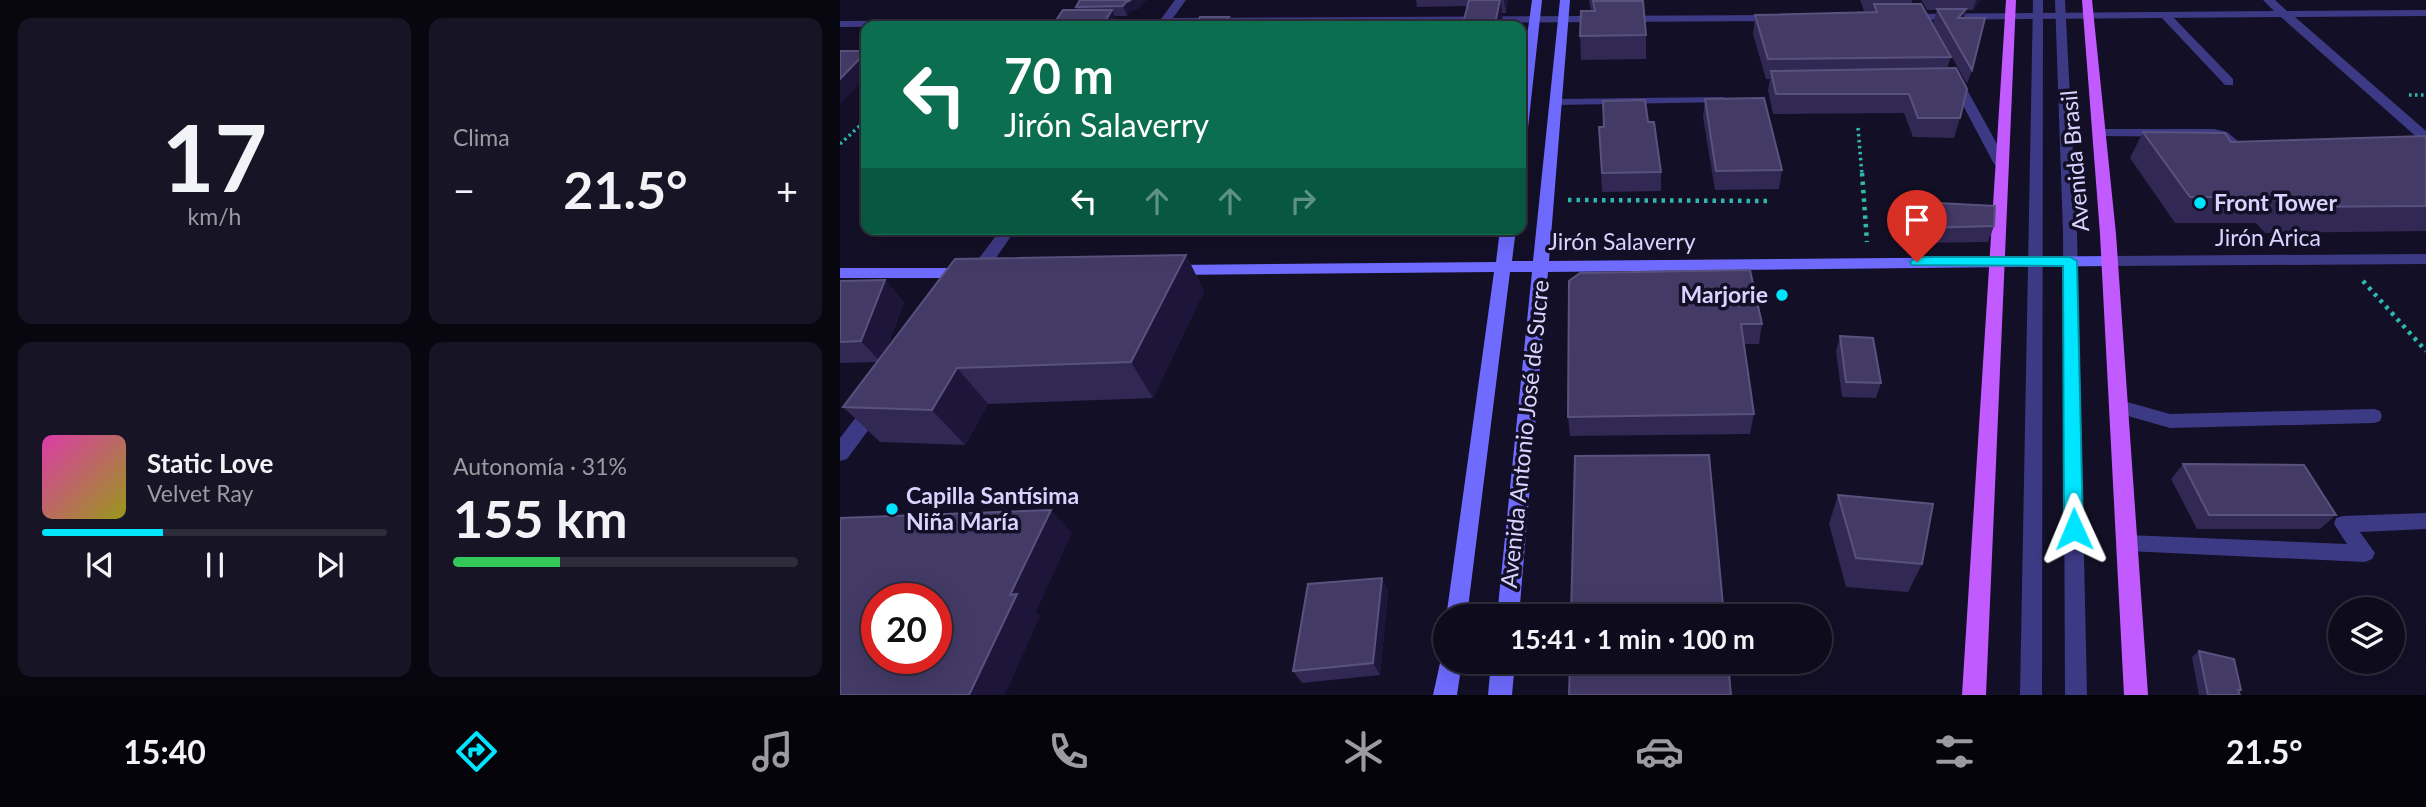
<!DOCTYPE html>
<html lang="es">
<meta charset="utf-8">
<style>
:root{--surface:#0e0b1c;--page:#171425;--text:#f1f3f6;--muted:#9b9ba3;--line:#2e2b3b;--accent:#00e5ff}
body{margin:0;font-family:Lato,sans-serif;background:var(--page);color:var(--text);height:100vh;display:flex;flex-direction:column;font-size:26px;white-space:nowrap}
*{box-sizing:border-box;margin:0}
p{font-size:23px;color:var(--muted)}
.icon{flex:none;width:38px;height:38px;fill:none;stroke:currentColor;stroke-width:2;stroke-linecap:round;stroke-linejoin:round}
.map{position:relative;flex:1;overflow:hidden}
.side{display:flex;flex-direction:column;gap:18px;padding:18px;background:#08060f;width:840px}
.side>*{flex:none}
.guide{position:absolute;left:21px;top:21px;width:665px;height:214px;border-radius:14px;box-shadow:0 7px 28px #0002,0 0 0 2px var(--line);background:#0b6e4f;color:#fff;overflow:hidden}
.buttons{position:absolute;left:1488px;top:597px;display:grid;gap:14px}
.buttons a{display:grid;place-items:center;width:77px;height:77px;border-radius:50%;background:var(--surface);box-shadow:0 7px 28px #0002,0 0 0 2px var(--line);font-size:35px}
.speed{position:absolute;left:21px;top:583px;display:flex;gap:14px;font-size:35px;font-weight:700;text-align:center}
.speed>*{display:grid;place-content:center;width:91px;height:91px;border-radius:50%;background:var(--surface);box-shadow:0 7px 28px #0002,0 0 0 2px var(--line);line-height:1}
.speed .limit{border:10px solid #d22;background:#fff;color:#111}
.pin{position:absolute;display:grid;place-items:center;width:60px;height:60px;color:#fff;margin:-72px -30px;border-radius:50% 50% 50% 0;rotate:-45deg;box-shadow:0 0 7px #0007}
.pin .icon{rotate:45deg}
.me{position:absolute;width:77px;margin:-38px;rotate:359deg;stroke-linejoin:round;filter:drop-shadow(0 0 5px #0008)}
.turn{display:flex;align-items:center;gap:24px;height:147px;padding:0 28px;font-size:32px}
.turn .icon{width:91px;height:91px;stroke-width:2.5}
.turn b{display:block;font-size:49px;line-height:60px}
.lanes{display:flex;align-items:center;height:66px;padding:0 28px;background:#0003;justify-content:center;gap:35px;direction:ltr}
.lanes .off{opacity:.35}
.big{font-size:52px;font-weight:700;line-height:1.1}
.side .widget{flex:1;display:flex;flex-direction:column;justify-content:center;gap:10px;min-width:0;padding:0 24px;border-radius:14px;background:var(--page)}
.side .dial{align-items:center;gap:0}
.dial b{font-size:91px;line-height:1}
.song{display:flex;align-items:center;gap:21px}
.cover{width:84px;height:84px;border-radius:10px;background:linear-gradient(135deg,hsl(320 70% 55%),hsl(60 70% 35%))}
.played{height:7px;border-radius:4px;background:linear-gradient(90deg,var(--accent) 35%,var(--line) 35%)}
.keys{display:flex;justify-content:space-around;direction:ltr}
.heat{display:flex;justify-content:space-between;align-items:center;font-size:38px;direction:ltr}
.charge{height:10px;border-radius:5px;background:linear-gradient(90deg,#34c759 31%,var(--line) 0)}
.side .tiles{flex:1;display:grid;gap:18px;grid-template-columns:repeat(2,1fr)}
.trip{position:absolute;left:593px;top:604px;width:399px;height:70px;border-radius:35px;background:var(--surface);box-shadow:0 7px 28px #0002,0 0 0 2px var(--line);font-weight:700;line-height:70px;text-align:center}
.menu{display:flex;height:112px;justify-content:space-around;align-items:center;background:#06040b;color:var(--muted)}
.menu .icon{width:49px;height:49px}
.menu .current{color:var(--accent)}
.menu b{font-size:32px;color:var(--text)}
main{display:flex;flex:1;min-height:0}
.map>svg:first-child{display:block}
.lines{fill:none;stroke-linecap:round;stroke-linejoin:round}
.path-far1{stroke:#2fb8b0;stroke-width:3.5;stroke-dasharray:2.5 3.5;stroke-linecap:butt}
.path{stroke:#2fb8b0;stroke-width:4.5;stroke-dasharray:3.5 5;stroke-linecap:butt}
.service{fill:#3d3a85;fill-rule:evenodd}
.pedestrian{fill:#3d3a85;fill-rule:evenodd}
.minor{fill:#3d3a85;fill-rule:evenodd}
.secondary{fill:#6f6bff;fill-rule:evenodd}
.primary{fill:#c25bff;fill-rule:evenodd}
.wall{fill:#312854}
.shaded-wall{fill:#1d163a}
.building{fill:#433a66;stroke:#5a527e;stroke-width:2;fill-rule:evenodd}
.route{fill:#00e5ff;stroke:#0095a6;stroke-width:2}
.poi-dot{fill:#00e5ff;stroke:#130f26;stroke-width:2.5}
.labels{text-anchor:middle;stroke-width:7;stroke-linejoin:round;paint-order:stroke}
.street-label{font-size:23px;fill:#d9d4ff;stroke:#130f26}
.poi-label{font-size:23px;font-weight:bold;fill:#d9d4ff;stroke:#130f26;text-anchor:start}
</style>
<main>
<section class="side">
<div class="tiles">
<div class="widget dial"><b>17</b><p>km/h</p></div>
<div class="widget"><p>Clima</p>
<div class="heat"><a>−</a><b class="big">21.5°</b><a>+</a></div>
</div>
<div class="widget">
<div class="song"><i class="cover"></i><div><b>Static Love</b><p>Velvet Ray</p></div></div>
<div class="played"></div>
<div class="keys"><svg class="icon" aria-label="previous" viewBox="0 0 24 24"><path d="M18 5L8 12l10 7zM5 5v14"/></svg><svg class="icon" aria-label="pause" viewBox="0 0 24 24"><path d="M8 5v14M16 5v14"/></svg><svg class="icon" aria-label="next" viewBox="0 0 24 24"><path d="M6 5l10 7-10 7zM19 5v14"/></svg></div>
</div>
<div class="widget"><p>Autonomía · 31%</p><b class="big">155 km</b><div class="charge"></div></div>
</div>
</section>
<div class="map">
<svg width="1586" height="695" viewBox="0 0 1586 695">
<rect width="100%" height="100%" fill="#130f26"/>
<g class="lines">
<path class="path-far1" d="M1569 95H1586
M1018 128 1022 175
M0 144 26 120"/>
<path class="path" d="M1022 173 1027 242
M728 200 927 201
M1523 281 1586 351"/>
<path class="service" d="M1193 0H1203L1202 695H1180Z
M1215 0H1225L1237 233 1247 695H1225L1223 233Z
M883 97 889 100 887 102 717 105 711 102 717 99Z
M1260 129H1374L1387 132 1400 143 1394 147 1374 137 1256 136V130Z
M1280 400 1330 414 1534 409 1540 411 1542 416 1540 421 1534 423 1330 428 1274 412 1272 407 1274 402Z
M1586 513V529L1520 532 1535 553 1532 559 1525 562 1287 551 1280 549 1277 543 1280 537 1287 535 1507 544 1494 524 1496 518 1503 516Z"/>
<path class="pedestrian" d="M1321 13H1329L1393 79V85H1385L1321 17Z"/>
<path class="minor" d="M335 0H346L333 18 938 15 944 18 938 21 0 27V21L321 19Z
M1423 0H1435L1447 11 1586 10V16L1455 17 1586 131V142L1581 141 1441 17 1064 20 1058 17 1064 14 1434 11Z
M1114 73 1120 77 1167 162 1165 165H1155L1153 162 1108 77Z
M161 229H176L140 281H128L126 277 128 273Z
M1586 254V264L1270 266 1262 261 1270 256Z
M34 401 41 403 43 408 41 413 7 459 0 461V438L27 403Z"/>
<path class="secondary" d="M692 0H702L688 128 681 132V80Z
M720 0H730L709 261 1270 256 1278 261 1270 266 708 272 679 616H657L692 272H670L627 616 606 618 654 272 332 275 324 270 332 265 656 262 660 229H676L672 261H693Z
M0 268H126L134 273 126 278H0Z
M606 652V662H622L617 695H593L602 654Z
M651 662H675L672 695H648Z"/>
<path class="primary" d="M1166 0H1176L1146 695H1122Z
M1242 0H1252L1276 234 1308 695H1284L1260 234Z"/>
</g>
<path class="wall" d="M240 0H306L299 8 290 11 287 16H275L237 10 236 7Z
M576 0H668L666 13H662L663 26H624L628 6 577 7Z
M749 0H802L806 35V59L741 60 740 36 751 11Z
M1020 0H1072V4L1111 57 1107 68 1120 118 1114 138 1073 137 1064 113 933 114 928 90 930 79H926L913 34 915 15 1032 12V11H1024Z
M1081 0H1141L1133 10H1126L1124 18 1132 70 1127 84 1093 23 1097 10H1087Z
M865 99 942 170 939 189 875 190 863 117Z
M808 122 821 172V191L762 192 759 127Z
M1303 132 1391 142 1586 136V231L1425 233 1416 223H1335L1290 158Z
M1078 202 1154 226 1148 242 1078 243 1074 217Z
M346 255 364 291 313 398 148 404 125 445 40 442 3 407 37 362 0 363V281L45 280 64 302 46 350Z
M729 281 922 324 919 344H904L914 414 910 434 730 436 728 417Z
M1000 336 1041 383 1036 398 1002 397 996 351Z
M1343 464 1496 515 1480 529H1357L1331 479Z
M998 495 1082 564 1068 592 1006 587 989 524Z
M542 578 548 591 540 675 462 683 453 671Z
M1359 651 1401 690 1399 692 1400 695H1359L1352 657Z"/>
<path class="shaded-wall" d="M291 0H306L299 8 290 11 287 16 283 6 286 2Z
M660 0H661L663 26H655Z
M664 0H668L666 13Z
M1136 0H1141L1133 10Z
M1126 9 1122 22 1118 18Z
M272 10 279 26H262Z
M389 17 392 26H383Z
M26 52V77L0 105V79Z
M346 255 364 291 313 398 291 362Z
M45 280 64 302 41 362 21 341Z
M117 368 148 404 125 445 92 410Z
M211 510 232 533 196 612 200 616 165 695H129L170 595Z
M542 578 548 591 540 675 533 663Z"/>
<path class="building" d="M240 0H291L286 2 283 6 236 7Z
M629 0H660L655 24H623Z
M753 1H803L806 35 740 36 741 11H755Z
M1034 4H1081L1111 57 928 59 915 15 1037 12Z
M1097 9H1126L1118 18H1145L1132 70Z
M223 10H272L262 26H212Z
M360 17H389L383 26H354Z
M0 51H26V52L0 79Z
M1116 68 1127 89 1120 118H1078L1069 94H936L931 71Z
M924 98 942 170 876 171 865 99Z
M805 100 808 122H814L821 172 762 173 759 127H764L763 101Z
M1303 132 1385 133 1391 142 1586 136V206L1442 207 1433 197H1350Z
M1078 202 1155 206 1154 226 1082 228Z
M346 255 291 362 117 368 92 410 3 407 115 259Z
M910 270 922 324H901L914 414 728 417 729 281 740 273Z
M45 280 21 341 0 342V281Z
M1000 336 1033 338 1041 383 1006 382Z
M869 455 884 616H731L735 456Z
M1343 464 1464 465 1496 515H1369Z
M998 495 1093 504 1082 564 1016 558Z
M211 510 170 595 177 594 129 695H0V518ZM37 598H96V658H37Z
M542 578 533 663 453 671 468 584Z
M1359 651 1394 659 1401 690H1398L1400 695H1368Z
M730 662H888L891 695H729Z"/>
<path class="route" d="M1077 257H1230L1237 261 1243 529 1241 535 1234 537 1227 535 1224 529 1223 266 1072 265 1070 262Z"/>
<g class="poi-dot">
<circle cx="1360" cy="203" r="7"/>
<circle cx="942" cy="295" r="7"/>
<circle cx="52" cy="509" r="7"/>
</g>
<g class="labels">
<g class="street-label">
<text transform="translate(1235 161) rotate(-95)" y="8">Avenida Brasil</text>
<text x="1428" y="246">Jirón Arica</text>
<text x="782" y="250">Jirón Salaverry</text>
<text transform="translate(685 434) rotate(-84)" y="8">Avenida Antonio José de Sucre</text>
</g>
<g class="poi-label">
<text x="1374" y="211">Front Tower</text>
<text x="928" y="303" text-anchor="end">Marjorie</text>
<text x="66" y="504">Capilla Santísima<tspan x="66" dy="26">Niña María</tspan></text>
</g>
</g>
</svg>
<div class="buttons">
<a><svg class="icon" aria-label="layers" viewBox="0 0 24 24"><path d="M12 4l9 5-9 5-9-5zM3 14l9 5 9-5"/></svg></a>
</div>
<div class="speed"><div class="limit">20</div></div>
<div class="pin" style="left:1077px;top:262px;background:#d93025"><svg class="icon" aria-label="arrive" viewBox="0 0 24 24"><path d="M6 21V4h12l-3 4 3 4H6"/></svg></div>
<svg class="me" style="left:1234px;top:529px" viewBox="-20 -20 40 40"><path d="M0-17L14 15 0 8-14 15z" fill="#00e5ff" stroke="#fff" stroke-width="4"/></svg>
<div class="trip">15:41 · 1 min · 100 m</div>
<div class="guide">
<div class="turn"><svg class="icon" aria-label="left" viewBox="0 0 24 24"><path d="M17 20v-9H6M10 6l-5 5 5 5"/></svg><div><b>70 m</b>Jirón Salaverry</div></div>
<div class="lanes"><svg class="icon" aria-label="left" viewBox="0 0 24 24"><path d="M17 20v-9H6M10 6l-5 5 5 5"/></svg><svg class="icon off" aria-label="ahead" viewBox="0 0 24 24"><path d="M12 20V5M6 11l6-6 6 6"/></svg><svg class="icon off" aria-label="ahead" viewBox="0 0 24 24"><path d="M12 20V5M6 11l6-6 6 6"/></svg><svg class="icon off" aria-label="right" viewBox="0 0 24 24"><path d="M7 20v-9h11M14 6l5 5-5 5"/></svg></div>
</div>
</div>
</main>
<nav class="menu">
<b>15:40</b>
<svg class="icon current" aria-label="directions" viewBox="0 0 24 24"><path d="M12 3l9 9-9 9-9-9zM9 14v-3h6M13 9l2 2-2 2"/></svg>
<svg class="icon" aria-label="music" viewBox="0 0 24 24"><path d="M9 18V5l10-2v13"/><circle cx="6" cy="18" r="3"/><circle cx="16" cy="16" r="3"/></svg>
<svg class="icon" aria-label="phone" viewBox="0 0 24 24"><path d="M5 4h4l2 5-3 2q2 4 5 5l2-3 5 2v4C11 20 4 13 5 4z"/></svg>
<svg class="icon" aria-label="climate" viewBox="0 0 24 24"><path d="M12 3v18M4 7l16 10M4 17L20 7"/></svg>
<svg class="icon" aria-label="car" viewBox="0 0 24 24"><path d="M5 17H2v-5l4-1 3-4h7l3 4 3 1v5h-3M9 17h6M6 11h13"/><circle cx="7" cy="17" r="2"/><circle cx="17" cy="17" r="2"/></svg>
<svg class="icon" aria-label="filters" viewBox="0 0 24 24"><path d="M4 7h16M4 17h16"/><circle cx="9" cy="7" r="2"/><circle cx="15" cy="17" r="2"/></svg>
<b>21.5°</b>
</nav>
